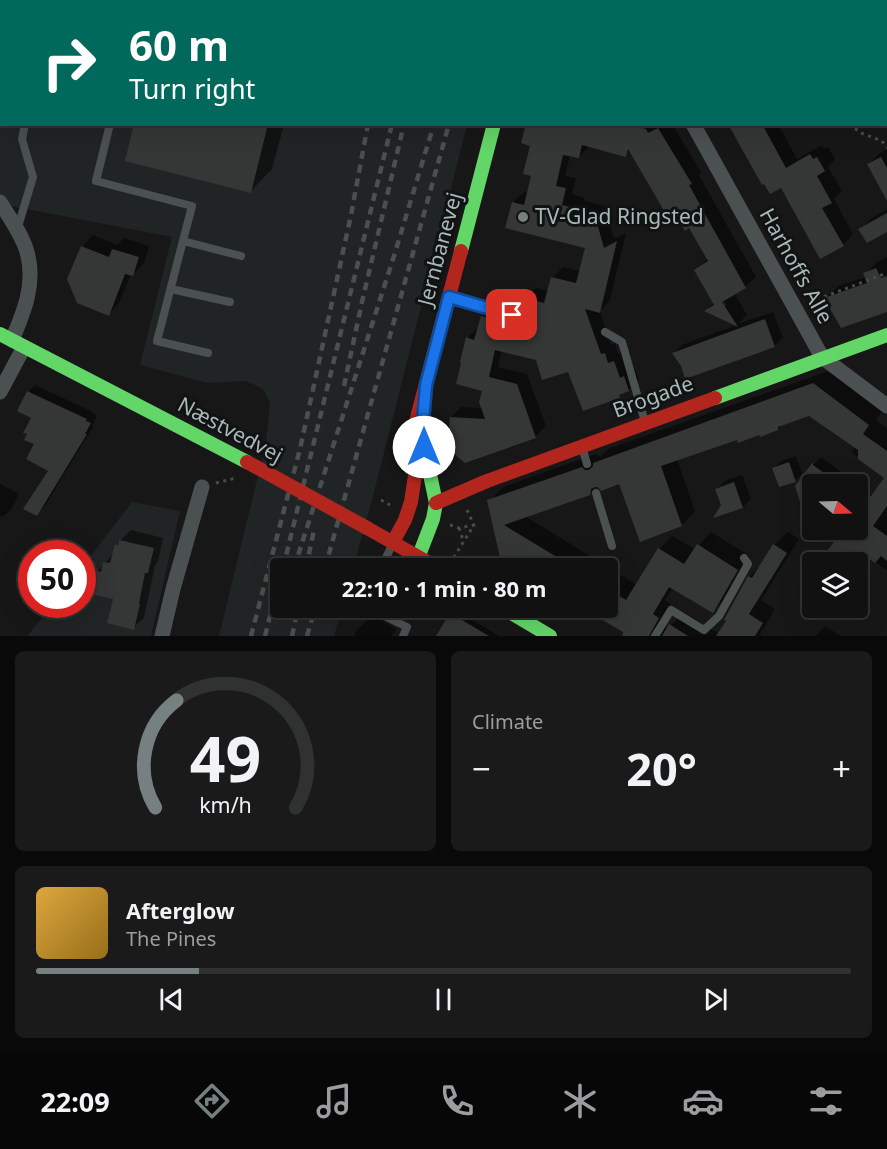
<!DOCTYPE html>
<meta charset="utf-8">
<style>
:root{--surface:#111;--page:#1a1a1a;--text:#f1f3f6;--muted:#9c9d9f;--line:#303131;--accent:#768080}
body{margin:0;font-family:"Noto Sans",sans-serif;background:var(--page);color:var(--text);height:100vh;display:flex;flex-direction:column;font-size:22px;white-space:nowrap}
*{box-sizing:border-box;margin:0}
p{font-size:20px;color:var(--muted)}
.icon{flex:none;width:33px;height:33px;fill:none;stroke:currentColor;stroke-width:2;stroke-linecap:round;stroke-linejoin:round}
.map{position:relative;height:636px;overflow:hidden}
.side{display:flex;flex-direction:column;gap:15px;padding:15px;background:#090909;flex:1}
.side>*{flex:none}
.banner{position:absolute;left:0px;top:0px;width:888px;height:126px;box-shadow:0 6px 24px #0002,0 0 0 2px var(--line);background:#00695c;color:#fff;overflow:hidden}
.needle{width:39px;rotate:109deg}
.controls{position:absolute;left:802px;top:474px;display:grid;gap:12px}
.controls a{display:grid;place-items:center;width:66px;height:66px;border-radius:6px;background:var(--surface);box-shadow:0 6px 24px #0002,0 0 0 2px var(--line);font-size:30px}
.speed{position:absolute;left:18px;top:540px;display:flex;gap:12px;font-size:30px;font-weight:700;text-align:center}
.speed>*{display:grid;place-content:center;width:78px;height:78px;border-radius:50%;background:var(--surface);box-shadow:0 6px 24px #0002,0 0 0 2px var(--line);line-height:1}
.speed .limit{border:9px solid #d22;background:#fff;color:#111}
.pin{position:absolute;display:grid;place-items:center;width:51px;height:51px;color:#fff;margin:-26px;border-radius:12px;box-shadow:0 3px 9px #0006}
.me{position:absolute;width:66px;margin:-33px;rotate:0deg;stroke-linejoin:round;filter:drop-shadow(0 0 4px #0008)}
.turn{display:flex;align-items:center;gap:21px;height:126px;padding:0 30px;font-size:27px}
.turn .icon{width:78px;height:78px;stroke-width:2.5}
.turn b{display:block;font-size:42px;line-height:51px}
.big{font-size:45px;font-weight:700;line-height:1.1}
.side .tile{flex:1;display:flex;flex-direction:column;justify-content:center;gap:9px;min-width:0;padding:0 21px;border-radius:9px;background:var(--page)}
.side .dial{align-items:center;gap:0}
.dial svg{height:156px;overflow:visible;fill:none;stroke:var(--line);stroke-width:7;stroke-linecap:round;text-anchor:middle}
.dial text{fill:var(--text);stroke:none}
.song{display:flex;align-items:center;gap:18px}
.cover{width:72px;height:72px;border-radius:9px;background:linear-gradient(135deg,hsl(40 70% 55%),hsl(40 70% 35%))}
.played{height:6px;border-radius:3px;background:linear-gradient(90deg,var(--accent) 20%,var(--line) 20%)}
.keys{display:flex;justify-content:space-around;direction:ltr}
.heat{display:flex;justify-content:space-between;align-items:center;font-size:33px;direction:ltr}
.side .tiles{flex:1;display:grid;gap:15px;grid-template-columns:1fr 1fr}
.tile:last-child{grid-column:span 2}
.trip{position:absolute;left:270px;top:558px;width:348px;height:60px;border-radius:6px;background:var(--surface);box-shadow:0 6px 24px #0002,0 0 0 2px var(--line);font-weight:700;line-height:60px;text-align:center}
.dock{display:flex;height:96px;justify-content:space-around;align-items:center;background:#070707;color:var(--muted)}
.dock .icon{width:42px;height:42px}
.dock .active{color:var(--accent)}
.dock b{font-size:27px;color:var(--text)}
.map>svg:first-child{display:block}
.built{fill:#212424}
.shadow{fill:#0007;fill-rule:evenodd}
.building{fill:#353737}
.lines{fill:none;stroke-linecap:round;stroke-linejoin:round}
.path{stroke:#474b4b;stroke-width:3;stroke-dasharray:3 4.5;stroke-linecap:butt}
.lane{stroke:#4b5050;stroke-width:8}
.street{stroke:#4b5050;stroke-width:15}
.fast{stroke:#63d668;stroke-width:14}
.jam{stroke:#b3261e;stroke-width:14}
.rail{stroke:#4c4f4f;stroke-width:4.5;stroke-dasharray:8 6;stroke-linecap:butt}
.jam-bridge{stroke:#b3261e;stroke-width:14}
.route-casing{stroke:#114b97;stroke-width:15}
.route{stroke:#1a73e8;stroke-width:10}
.poi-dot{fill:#768080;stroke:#111313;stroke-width:2}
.labels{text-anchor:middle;stroke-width:6;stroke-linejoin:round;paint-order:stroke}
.poi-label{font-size:21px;fill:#a9b8b8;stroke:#111313;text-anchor:start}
.street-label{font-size:21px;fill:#a9b8b8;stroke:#111313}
</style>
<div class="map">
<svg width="887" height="636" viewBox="0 0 887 636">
<rect width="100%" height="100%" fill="#171717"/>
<path class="built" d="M0 0H499L498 2H2V124L467 125 373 496 353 568H280V608H342L334 636H219L266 443 270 403 263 389 247 381 208 383 140 365 172 237 0 204Z
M132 502 180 511 151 636H27L53 605 82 604 83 566Z"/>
<path class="shadow" d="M582 0H609L615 2H581Z
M703 0H778L777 2H702Z
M887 1V44H886V2Z
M135 124H284L272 169 251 191Z
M543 124H672L701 172 699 175 756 277 745 287 734 293 747 315 738 324 773 312 783 338 775 346 682 366 674 353 682 345 737 325 706 311 714 303 696 270 708 258 690 226 630 150 626 155 590 146 578 157 570 155 565 176 576 178 572 194 584 198V201L605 206 614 239 626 233 610 300 600 311 611 345 615 343 618 354 624 351 630 368 634 367 639 380 628 390 624 392 619 396 569 371 537 359 502 350 498 367 527 374 546 426 535 437 451 417 461 407 482 408 484 390 467 338 478 328 483 316 493 306 522 313 526 298 536 288 549 291 553 277 563 267 580 271 587 247 513 202 524 192 528 193ZM720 294 727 306H723L717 296Z
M729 124H778L797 159 822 145 824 149 828 147 835 159 828 167 842 191 834 199 853 234 843 245 781 186Z
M887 149V198L868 164 880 153Z
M887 209V230L860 229 872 218Z
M93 235 117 245 124 238 149 246 144 263 132 275 131 274 119 303 108 314 82 247Z
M887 257V310L826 298 838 286 866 277 865 274 877 262Z
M828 371 882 411 876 420 887 428V509L886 511 887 512V570L864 554 856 562H837L826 555 845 530H858V512L870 500 886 478 851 452 855 447 809 414 783 424 778 429 738 438 677 459 695 511 682 525 620 482 597 486 589 493 525 516 637 585 659 549 672 536 695 549 711 532 750 556 726 598 713 611 673 588 665 600 671 604 662 622 666 628H668L684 612 719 634 749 577 763 563 774 545 788 532 799 539 761 600 775 609 759 636H627L624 631 585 608H608V568H521L519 567 489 501 503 487 596 454 601 457 608 449Z
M35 385 93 412 92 413 97 416 92 426 93 427 44 507 36 514 50 471 36 444 33 417 28 392Z
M796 456 802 474 795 480 774 468 781 461Z
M821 457 841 472 832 484H813V490L802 502 813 465Z
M742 475 751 499 743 507 716 515 723 505 717 489 725 481Z
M0 484 19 494 11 509 3 517 0 515Z
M131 530 163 538 158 561 155 565 144 618 133 628 98 571 114 553 116 545Z
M455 610 499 636H438L451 614Z
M373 615 396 629 391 636H354L357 630Z
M825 626 841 636H816Z"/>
<path class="building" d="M134 124H268L251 193 125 161Z
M526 124H630L646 129 648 133 658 128 692 184 689 185 746 288 722 302 738 327 704 311 714 305 694 270 708 261 689 228 685 231 678 218 674 220 669 213 666 214 628 149 626 157 582 145 579 158 563 155 556 186 566 188 562 205 575 208 574 211 595 216 604 248 617 241 600 313 585 309 601 354 605 353 608 363 614 361 620 378 624 376 629 391 619 395 620 398 583 411 568 372 542 380 536 360 495 350 489 377 517 384 536 438 465 463 447 448 450 417 485 419 479 402 482 391 456 384 461 363 460 362 466 337 474 340 481 316 518 325 525 298 544 303 551 277 576 283 585 248 505 228 512 202 524 205 531 176 523 174 530 146 521 143Z
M728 124H762L786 168 810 154 813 159 817 157 825 171 817 176 832 203 822 208 844 246 820 259 781 188 770 194 764 184 762 185Z
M881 157 887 168V201L867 164Z
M887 213V232L867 243 858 229Z
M81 246 109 257 112 249 139 257 133 276 125 274 109 316 77 303 67 279Z
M876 268 881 278 887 276V312L841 328 824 298 867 283 863 273Z
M765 319 775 347 685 379 681 366 672 353Z
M813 383 869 425 863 434 887 451V506L873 526 887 536V561L881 556 875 563 862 554 855 562H835L824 555 843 530H858V514L884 478 858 459V450L809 416 778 427V430L760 437 759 435 738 443 737 440 661 466 682 526 640 542 619 484 601 491 598 487H595L591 489 590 495 504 525 575 568H518L507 556 501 562 487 500 582 467 585 470H589L593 466V463Z
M27 391 87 419 86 421 91 423 85 434H87L37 516 23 509 48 471 26 459 34 444 24 440 27 434 23 433 31 418 17 411Z
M789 462 796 482 779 487 772 468Z
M813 462V465L839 484H813V489L801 505 795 486Z
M734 482 743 508 713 518 721 505 715 489Z
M119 540 154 548 148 573H145L139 603 140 604 134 630 107 623 113 599 91 594 97 571 101 572 103 562 110 563 115 544 118 545Z
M697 544 738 570 713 613 669 587 653 614 659 618 649 636H622L623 632 582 608H608V589L626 600 658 548 684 564Z
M773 544 787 553 749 614 763 623 755 636H716L726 621 724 620 748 576 752 578Z
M450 613 489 636H436Z
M669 624 688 636H662Z"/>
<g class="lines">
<path class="path" d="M227 2V0
M286 2 287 0
M886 67H887
M849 124 861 133 882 141 887 148
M810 302 887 273
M216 483 236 478
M381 500 390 505
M467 510 474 525
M450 525 459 528 474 525 454 557
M459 528 463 540
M360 560 369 564
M470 608 486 617"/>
<path class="lane" d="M106 0 112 2
M27 2 31 0
M110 124 96 181 192 206 157 341 208 353
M17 230 33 177 22 139 25 124
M183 241 241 256
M171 289 230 302
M450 298 512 315
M605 332 622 342 645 422
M582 447 587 464
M596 493 612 546
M381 568 393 543
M376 612 407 627 403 636
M655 636 671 610 704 630 719 616 748 564 744 558"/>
<path class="street" d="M835 2 837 0
M0 16 2 12
M693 124 822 357 887 406
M0 202C9 217 22 234 27 252 36 283 24 312 12 340
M0 392 24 347
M162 636 173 589 202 487"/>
<path class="fast" d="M528 0V2
M461 251 494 124
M0 334 247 462
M715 398 887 335
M418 558 433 519 436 503 424 446
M503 608 550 636"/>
<path class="jam" d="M436 503 487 481 715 398
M367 528 438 568
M393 542 405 520 411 502 416 469 415 425 461 251"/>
<path class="rail" d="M393 2V0
M422 2 423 0
M435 2V0
M468 2V0
M482 2 483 0
M344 386 362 302 404 124
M283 568 392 124
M294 568 394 256 434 124
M306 568 314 530
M325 568 449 124
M251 636 300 449 351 215 368 124
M265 636 280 576
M292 636 298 608
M307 636 315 608"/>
<path class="jam-bridge" d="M247 462 367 528"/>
</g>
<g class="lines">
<defs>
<path id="route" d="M424 447 423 421 426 385 449 297 512 315"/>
</defs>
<use href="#route" class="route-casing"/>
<use href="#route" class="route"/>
</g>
<circle class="poi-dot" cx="523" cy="217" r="6"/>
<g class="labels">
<g class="poi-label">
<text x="535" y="224">TV-Glad Ringsted</text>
</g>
<g class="street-label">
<text transform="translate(440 249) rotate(-75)" y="7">Jernbanevej</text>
<text transform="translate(796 266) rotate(61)" y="7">Harhoffs Alle</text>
<text transform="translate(653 397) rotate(-20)" y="7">Brogade</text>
<text transform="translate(230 430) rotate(28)" y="7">Næstvedvej</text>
</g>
</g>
</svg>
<div class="controls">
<a><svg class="needle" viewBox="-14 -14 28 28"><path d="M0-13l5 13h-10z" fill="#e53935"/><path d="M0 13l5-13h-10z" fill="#9c9d9f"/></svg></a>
<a><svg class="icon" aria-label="layers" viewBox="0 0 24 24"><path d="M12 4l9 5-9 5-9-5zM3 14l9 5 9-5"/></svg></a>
</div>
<div class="speed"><div class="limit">50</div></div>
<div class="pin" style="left:512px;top:315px;background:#d93025"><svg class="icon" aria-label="arrive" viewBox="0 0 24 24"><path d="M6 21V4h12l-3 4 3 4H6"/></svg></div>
<svg class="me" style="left:424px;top:447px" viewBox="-20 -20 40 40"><circle r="19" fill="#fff"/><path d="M0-13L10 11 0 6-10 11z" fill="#1a73e8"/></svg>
<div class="trip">22:10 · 1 min · 80 m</div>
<div class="banner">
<div class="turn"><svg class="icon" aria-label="right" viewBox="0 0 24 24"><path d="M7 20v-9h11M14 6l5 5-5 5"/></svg><div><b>60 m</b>Turn right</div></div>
</div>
</div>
<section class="side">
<div class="tiles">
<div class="tile dial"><svg viewBox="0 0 100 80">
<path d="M14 69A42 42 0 1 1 86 69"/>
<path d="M14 69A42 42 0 0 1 25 14" stroke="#768080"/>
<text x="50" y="56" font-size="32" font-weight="700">49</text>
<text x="50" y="72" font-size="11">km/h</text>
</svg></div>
<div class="tile"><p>Climate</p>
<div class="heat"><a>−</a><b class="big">20°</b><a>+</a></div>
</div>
<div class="tile">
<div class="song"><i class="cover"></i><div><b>Afterglow</b><p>The Pines</p></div></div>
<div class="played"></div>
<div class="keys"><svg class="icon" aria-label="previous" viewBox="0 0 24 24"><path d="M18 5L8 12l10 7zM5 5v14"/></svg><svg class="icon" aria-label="pause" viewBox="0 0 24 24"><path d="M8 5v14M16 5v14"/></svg><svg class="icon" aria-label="next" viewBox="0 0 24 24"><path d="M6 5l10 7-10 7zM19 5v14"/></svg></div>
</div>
</div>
</section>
<nav class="dock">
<b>22:09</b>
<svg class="icon active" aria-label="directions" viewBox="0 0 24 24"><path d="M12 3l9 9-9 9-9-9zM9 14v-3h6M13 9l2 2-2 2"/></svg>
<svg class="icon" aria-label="music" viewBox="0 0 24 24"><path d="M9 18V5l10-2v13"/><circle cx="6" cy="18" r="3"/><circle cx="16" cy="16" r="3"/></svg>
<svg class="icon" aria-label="phone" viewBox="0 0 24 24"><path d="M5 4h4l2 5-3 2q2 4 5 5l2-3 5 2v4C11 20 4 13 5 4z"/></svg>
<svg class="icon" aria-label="climate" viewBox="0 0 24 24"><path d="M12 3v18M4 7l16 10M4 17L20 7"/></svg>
<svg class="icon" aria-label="car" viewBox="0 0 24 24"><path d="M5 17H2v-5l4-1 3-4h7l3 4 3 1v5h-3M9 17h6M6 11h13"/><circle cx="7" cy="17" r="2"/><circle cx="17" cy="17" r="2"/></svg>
<svg class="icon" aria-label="filters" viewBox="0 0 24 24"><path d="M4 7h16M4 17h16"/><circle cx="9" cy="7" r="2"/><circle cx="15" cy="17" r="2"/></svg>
</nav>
